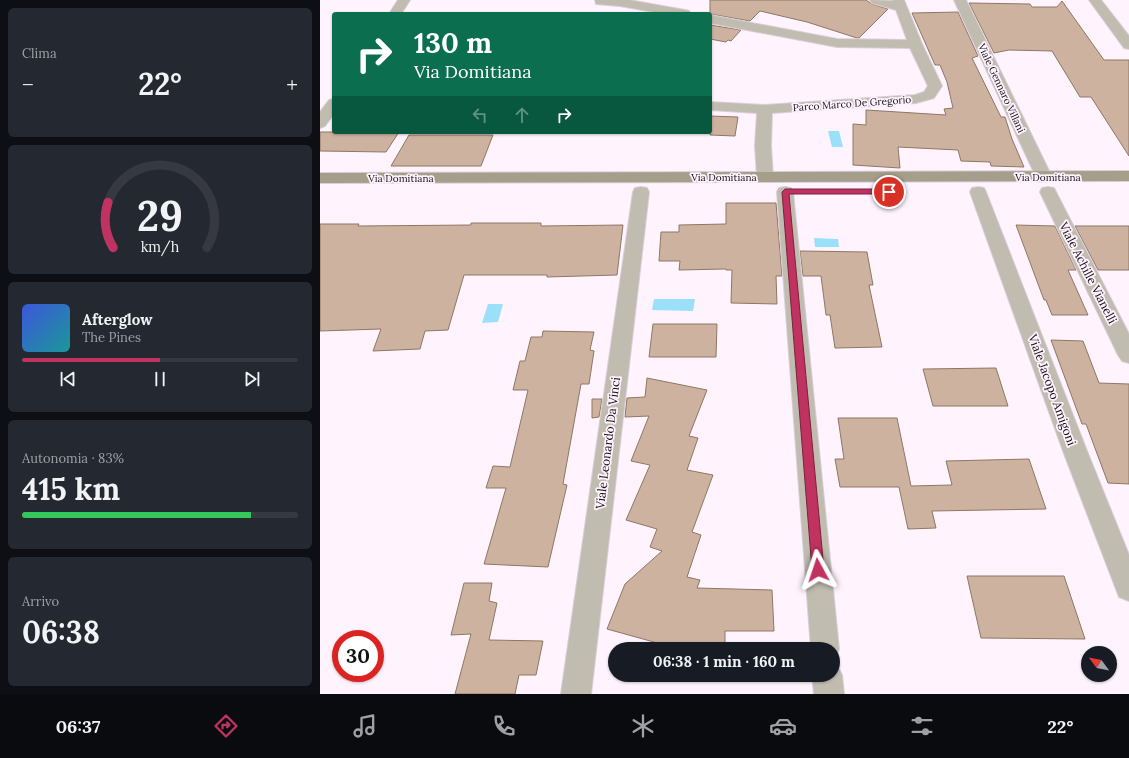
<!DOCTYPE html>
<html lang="it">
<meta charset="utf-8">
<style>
:root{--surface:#171b24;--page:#242831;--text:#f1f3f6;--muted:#9ea1a6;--line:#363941;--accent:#c03260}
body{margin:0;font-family:Lora,serif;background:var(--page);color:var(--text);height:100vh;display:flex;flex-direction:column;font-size:15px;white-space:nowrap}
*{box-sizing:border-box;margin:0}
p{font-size:13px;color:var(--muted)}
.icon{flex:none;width:22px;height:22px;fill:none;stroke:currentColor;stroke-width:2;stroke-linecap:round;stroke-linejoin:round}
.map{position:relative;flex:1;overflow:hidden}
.drawer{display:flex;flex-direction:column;gap:8px;padding:8px;background:#0d0f14;width:320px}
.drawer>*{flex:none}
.guide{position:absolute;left:12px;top:12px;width:380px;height:122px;border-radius:4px;box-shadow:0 1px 3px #0004;background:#0b6e4f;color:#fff;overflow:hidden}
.needle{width:26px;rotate:302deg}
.controls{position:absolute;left:761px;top:646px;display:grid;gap:8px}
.controls a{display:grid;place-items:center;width:36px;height:36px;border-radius:50%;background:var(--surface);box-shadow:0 1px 3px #0004;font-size:20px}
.speed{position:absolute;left:12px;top:630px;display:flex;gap:8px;font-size:20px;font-weight:700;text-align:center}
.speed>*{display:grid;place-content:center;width:52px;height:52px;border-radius:50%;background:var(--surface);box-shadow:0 1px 3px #0004;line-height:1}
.speed .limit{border:6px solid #d22;background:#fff;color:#111}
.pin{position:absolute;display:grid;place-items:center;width:34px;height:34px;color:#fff;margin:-17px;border:2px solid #fff;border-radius:50%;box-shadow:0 1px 4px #0007}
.me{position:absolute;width:44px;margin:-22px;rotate:355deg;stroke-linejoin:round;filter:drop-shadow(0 0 3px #0008)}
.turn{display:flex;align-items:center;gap:14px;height:84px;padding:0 16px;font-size:18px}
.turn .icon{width:52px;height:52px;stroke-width:2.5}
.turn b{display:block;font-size:28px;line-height:34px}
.lanes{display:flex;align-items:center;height:38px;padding:0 16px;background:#0003;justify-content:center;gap:20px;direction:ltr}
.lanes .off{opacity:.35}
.big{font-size:30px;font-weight:700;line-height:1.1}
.drawer .tile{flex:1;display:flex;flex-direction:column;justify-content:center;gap:6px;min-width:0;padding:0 14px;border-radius:6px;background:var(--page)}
.drawer .dial{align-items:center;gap:0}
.dial svg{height:104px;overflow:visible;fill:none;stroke:var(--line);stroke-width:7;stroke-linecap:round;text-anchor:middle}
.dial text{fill:var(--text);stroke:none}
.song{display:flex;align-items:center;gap:12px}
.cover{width:48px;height:48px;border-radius:6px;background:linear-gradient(135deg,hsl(230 70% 55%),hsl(180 70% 35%))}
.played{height:4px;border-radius:2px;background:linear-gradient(90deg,var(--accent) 50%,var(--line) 50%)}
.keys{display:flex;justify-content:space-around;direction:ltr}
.heat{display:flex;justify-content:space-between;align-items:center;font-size:22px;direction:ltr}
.charge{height:6px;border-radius:3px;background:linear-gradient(90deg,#34c759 83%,var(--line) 0)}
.trip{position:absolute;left:288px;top:642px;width:232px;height:40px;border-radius:20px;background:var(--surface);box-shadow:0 1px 3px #0004;font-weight:700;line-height:40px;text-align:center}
.dock{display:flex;height:64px;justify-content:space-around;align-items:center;background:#090b0e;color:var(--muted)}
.dock .icon{width:28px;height:28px}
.dock .on{color:var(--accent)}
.dock b{font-size:18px;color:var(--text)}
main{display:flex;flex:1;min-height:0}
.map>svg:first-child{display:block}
.water{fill:#9be0f9}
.building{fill:#cdb29f;stroke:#8f7664}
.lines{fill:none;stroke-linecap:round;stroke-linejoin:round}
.street-casing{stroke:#dacfd9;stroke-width:2}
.secondary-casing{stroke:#dacfd9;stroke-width:2}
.street{fill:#c0bcaf;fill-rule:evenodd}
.secondary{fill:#a59e8b;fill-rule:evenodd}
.route{fill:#c03260;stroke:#7d203e}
.labels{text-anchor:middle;stroke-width:3.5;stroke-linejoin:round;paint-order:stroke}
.far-street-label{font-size:10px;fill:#170f17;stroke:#fff4fe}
.street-label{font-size:12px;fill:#170f17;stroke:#fff4fe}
</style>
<main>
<section class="drawer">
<div class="tile"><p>Clima</p>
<div class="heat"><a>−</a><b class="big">22°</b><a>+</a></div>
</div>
<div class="tile dial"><svg viewBox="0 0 100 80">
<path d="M14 69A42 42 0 1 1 86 69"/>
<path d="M14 69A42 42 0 0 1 10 34" stroke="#c03260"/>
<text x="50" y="56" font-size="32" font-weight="700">29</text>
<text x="50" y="72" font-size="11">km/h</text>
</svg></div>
<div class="tile">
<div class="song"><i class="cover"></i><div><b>Afterglow</b><p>The Pines</p></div></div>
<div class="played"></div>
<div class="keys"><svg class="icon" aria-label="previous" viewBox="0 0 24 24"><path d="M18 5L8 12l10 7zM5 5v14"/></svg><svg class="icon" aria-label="pause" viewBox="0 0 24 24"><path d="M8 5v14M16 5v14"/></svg><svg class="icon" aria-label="next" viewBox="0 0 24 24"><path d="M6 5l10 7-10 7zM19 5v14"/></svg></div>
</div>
<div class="tile"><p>Autonomia · 83%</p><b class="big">415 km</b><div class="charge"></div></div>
<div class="tile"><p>Arrivo</p><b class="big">06:38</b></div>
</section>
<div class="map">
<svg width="809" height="694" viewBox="0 0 809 694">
<rect width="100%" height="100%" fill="#fff4fe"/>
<path class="water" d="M519 131 523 147H512L508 131Z
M494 238 518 239 519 247H495Z
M334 299H375L373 311 332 310Z
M168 304H183L178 322 162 323Z"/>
<path class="building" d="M390 0H546L552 4 568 9 539 38H537L487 22 440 11 430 21 390 14Z
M742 1 784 60H809V156L771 97H760L732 51 689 50 674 53 649 3 710 4 712 7H737Z
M638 12 658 56 652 58 681 117H685L692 139 704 167 671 166 670 162 641 161 638 150 578 147 580 168 533 165V124L546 125V110L626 115 624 109 633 108 627 82 620 65H615L592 13Z
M390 25 421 30 411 41 408 40 406 42 390 39Z
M390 116 418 117 415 136 390 135Z
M0 132H79L66 152 0 151Z
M89 135H173L161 166H71Z
M406 203H456L462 276H456L457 304 411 303 412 270H406V269L359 270 360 261H339L341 232H359V225L406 224Z
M151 223H221V226L303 225 297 275 227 277V275H144L128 330 105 331 100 349 53 351 61 329 0 331V224H39L38 226 151 225Z
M696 225 735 226 756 270H748L768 315H732L726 300H724Z
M755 226H809V270H778Z
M480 251 547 252 553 285H549L562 347 515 348 510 315H506L501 276H483Z
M333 324H397L396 357H329Z
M223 331 274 332 270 350 274 351 269 384H261L243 484 247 485 228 567 164 564 186 488H166L173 466 190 467 208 390H193L200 361H205L211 337H222Z
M731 340 763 341 779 383 809 384V484L788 483 766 424H762Z
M676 368 688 406H613L603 369Z
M327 378 387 390 369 436 378 438 367 470 393 475 372 532 381 535 367 577 380 580 377 588 452 590 454 631H405V649H359L287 629 305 584 342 551 330 547 337 529 306 520 330 465 311 461 329 416 305 417 307 398 325 397Z
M272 399H282L279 417 272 418Z
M518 418H577L591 486 632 485 626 461 709 459 726 509 612 511 616 528 588 529 579 487H520L515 459H524Z
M647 576H744L765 639 661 638Z
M144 583H172L169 601 177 603 169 640 223 641 216 675H199L195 694H135L151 634 131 635Z"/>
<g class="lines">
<defs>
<path id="street" d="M78 0H90L81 14H69Z
M275 0H309L365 10 369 11 371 14H345L300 6 276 4Z
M550 0 573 1 572 0H584L602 44 622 86 614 98 596 103 452 113 451 146 453 177 451 181 445 182 439 181 437 177 435 146 437 113 390 110V102L445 105 595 95 604 92 608 86 590 48 517 47 390 23V15L517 39 587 40 576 10 552 3Z
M634 0H646L732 177 730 181 724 182 718 181 716 177Z
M769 0H781L809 36V49L804 48Z
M14 99V114L5 126 0 128V112L9 100Z
M321 187 327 188 329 192 271 694H241L313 192 315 188Z
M465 187 471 188 473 192 519 649 515 659 513 660V649H491L457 192 459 188Z
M658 187 664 188 666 192 767 451 809 555V601L799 597 743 451 650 192 652 188Z
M728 187 734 188 736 192 809 334V363L802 361 798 355 720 192 722 188Z
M513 663 517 665 522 675 524 694H494L492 675H513Z"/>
<path id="secondary" d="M809 171V181L0 183V173Z"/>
</defs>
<use href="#street" class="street-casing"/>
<use href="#secondary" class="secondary-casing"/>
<use href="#street" class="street"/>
<use href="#secondary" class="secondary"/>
</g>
<path class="route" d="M465 189H569L572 192 569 194H469L504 570 502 574 498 575 494 574 492 570 462 192Z"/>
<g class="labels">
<g class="far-street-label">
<text transform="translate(682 88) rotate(65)" y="4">Viale Gennaro Villani</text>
<text transform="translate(532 103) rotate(-4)" y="4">Parco Marco De Gregorio</text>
<text x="404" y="181">Via Domitiana</text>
<text x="728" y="181">Via Domitiana</text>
<text x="81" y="182">Via Domitiana</text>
</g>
<g class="street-label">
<text transform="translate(768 273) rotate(63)" y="4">Viale Achille Vianelli</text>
<text transform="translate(732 390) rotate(70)" y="4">Viale Jacopo Amigoni</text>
<text transform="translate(288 443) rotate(-83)" y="4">Viale Leonardo Da Vinci</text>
</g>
</g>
</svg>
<div class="controls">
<a><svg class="needle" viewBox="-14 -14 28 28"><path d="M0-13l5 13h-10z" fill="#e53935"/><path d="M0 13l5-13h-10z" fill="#9ea1a6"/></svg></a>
</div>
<div class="speed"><div class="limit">30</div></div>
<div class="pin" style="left:569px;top:192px;background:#d93025"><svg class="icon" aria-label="arrive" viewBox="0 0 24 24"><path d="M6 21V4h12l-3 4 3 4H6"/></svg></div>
<svg class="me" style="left:498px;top:570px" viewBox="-20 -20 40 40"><path d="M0-17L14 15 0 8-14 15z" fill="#c03260" stroke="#fff" stroke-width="4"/></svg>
<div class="trip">06:38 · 1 min · 160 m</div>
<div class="guide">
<div class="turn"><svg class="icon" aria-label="right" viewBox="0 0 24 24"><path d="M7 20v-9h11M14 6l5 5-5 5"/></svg><div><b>130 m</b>Via Domitiana</div></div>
<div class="lanes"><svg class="icon off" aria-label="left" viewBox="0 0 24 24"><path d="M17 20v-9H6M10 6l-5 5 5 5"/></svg><svg class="icon off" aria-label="ahead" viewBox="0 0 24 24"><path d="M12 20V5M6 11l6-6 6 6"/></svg><svg class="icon" aria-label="right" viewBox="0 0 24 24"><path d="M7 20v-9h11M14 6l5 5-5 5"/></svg></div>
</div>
</div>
</main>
<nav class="dock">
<b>06:37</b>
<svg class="icon on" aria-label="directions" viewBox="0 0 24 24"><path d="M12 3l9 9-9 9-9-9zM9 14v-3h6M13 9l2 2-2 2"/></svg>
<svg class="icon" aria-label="music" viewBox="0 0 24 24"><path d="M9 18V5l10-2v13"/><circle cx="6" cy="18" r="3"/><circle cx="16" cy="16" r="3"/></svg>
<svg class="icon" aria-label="phone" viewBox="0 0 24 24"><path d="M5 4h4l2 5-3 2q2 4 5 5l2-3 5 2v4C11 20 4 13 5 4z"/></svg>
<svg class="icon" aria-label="climate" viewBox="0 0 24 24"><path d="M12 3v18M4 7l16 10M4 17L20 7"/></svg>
<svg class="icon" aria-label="car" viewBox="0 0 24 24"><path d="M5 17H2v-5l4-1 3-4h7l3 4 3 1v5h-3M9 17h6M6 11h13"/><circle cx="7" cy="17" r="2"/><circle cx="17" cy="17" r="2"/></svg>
<svg class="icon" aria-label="filters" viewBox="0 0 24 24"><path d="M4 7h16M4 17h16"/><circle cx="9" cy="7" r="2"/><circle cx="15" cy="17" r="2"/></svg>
<b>22°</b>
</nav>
